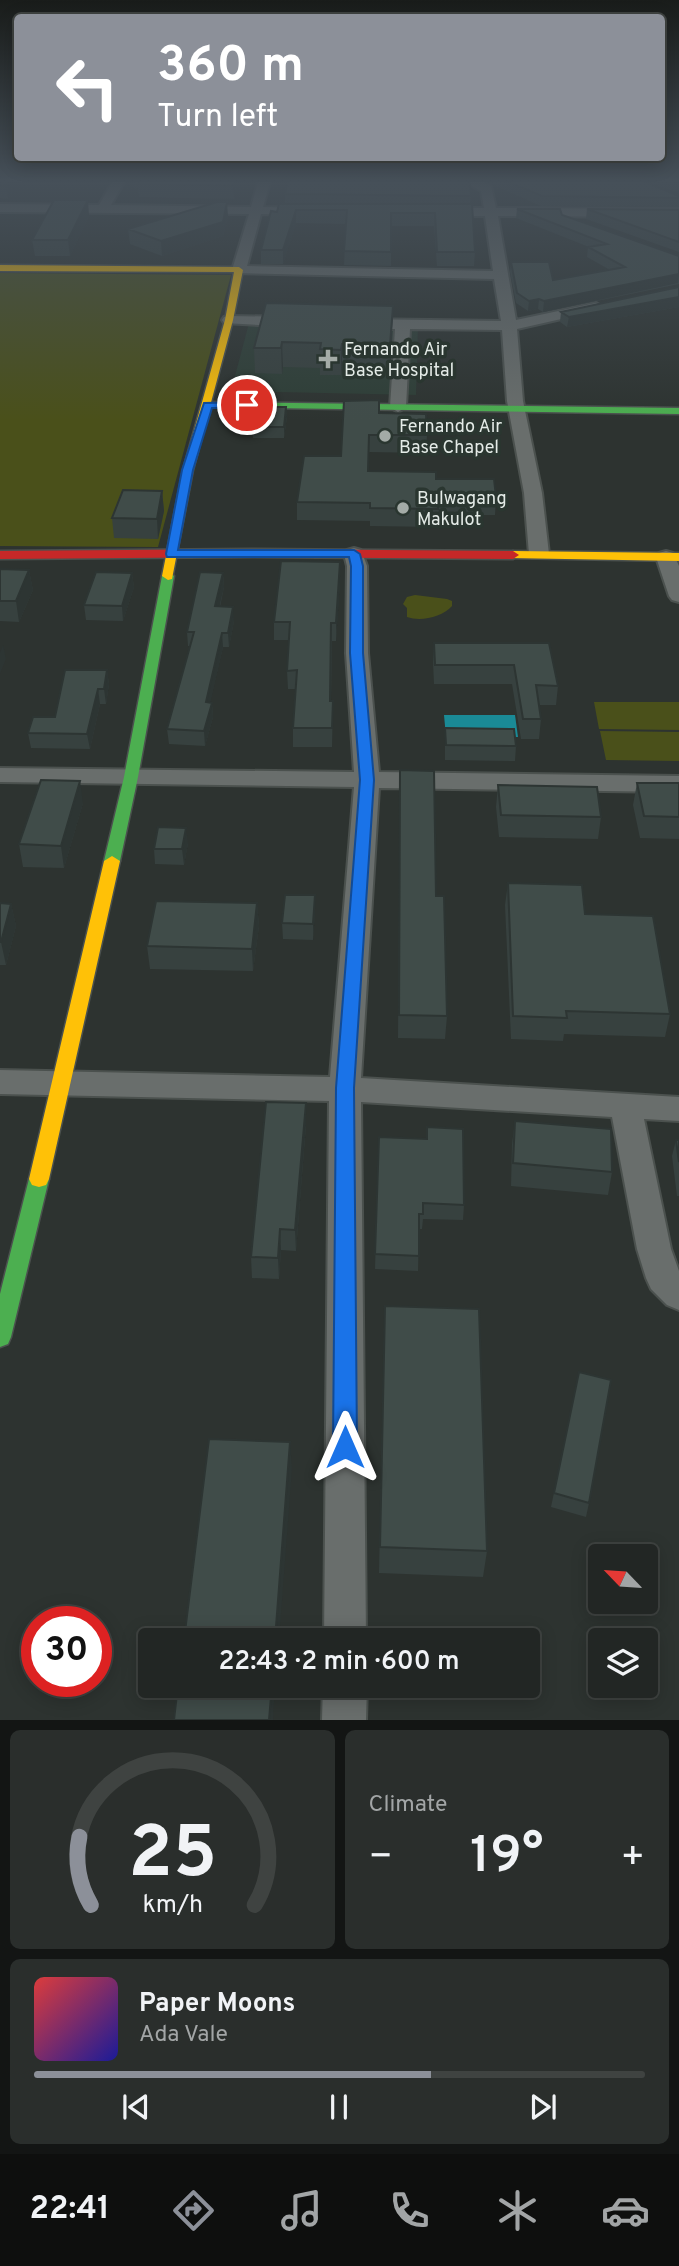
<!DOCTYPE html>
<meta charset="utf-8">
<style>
:root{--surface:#222624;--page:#2a2e2c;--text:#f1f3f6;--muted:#a2a5a6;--line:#3f4341;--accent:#8c9099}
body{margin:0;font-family:Overpass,sans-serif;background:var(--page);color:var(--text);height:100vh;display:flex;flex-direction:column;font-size:26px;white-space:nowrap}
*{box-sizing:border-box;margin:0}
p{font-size:23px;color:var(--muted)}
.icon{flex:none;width:38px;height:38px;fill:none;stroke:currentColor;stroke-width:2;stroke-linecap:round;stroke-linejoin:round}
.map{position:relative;height:1720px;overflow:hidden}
.details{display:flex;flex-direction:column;gap:10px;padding:10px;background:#131514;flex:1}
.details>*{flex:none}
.guide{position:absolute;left:14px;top:14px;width:651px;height:147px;border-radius:7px;box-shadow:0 4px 18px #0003,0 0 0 2px var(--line);background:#8c9099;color:#fff;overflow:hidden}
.needle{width:46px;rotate:295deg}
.controls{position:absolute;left:588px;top:1544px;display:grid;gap:14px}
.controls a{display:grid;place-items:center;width:70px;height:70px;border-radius:7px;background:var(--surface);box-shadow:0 4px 18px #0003,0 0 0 2px var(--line);font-size:35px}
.speed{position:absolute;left:21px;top:1606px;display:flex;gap:14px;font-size:35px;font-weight:700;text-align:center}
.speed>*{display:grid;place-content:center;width:91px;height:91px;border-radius:50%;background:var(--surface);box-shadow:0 4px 18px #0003,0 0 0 2px var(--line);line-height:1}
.speed .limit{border:10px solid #d22;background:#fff;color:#111}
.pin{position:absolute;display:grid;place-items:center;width:60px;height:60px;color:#fff;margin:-30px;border:4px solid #fff;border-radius:50%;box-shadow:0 2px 7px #0007}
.me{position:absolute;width:77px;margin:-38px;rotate:0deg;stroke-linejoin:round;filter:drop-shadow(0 0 5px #0008)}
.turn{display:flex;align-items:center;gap:24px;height:147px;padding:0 28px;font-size:32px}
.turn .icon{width:91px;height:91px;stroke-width:2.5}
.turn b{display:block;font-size:49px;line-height:60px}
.big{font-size:52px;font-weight:600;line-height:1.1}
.details .card{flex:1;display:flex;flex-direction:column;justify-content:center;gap:10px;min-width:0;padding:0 24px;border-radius:10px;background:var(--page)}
.details .dial{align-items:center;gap:0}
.dial svg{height:182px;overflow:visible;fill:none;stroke:var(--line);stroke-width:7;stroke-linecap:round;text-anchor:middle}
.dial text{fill:var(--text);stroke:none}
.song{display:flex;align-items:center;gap:21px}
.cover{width:84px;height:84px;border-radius:10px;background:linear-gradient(135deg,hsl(0 70% 55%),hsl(240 70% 35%))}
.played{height:7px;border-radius:4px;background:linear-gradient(90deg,var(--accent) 65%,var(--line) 65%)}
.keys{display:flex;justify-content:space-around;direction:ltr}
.heat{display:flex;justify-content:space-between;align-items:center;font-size:38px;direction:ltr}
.details .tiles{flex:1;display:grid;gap:10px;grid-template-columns:1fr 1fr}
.card:last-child{grid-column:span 2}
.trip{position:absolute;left:138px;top:1628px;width:402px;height:70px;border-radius:7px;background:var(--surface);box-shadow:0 4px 18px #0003,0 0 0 2px var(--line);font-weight:600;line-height:70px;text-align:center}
.tab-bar{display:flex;height:112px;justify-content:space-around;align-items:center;background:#0e0f0e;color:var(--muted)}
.tab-bar .icon{width:49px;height:49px}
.tab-bar .current{color:var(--accent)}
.tab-bar b{font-size:32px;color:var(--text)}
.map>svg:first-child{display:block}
.built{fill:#2e3e36}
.green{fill:#4a501a}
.water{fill:#1a8a96}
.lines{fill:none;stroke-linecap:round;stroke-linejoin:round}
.street-casing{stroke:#4b514e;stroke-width:4}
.fast-casing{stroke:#4b514e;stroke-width:3}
.slow-casing{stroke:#4b514e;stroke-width:3}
.jam-casing{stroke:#4b514e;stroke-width:3}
.street{fill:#696e6c;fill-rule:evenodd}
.fast{fill:#4caf50;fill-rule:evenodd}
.slow{fill:#ffc107;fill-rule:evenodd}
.jam{fill:#c62828;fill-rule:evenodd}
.wall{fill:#37413f}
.shaded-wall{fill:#2d3533}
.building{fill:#404c49;stroke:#2d3533;stroke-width:2}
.route{fill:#1a73e8;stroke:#114b97;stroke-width:2}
.poi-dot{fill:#a4aba7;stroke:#2a3630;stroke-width:2.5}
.labels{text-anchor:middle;stroke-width:7;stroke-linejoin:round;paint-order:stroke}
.far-poi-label{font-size:18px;fill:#e4ebe7;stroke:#2a3630;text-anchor:start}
</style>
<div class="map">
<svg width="679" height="1720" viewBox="0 0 679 1720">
<rect width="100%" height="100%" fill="#2d3330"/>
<path class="built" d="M249 323 418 326 416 395 231 391Z"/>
<path class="green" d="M0 273 231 275 158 547 0 546Z
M415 595 447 599 452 601V606C442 617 421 622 407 617V608L403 604 407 597Z
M594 702H679V730L599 729Z
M600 731 679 732V761L606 760Z"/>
<path class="water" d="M444 715H515L518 737H446Z"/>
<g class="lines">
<defs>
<path id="street" d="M114 179H126L111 205 251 207 259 179H271L263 207 317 208V214L313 215 261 214 247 266 493 271 485 216H436L430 212 436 208H484L481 191 460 179H478L491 186 496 208 679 209V217L498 216 516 320 596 303 603 307 601 310 517 329 523 401 542 493 549 554 546 558H532L529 554 524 493 507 401 502 330 410 329 406 407 398 412 390 407 395 329H357L349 324 357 319 501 321 494 279 234 273 232 270 249 214 0 212V204L99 205Z
M229 316 297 317 305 322 297 327 224 323 222 320 224 317Z
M354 548 361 550 367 566 368 653 379 772 679 776V792L379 788 361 1078 679 1097V1121L644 1119 671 1249 679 1271V1310L667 1305 651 1289 646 1278 637 1249 612 1117 361 1102 366 1640H324L329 1101 0 1094V1070L330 1077 354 787 0 782V768L354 772 346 653 347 566 344 554 347 550Z
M666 551 673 553 679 566V602L672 600 669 596 656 557 659 553Z
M323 1685H367L366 1720H322Z"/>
<path id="fast" d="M208 402 679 408V414L204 407V403Z
M168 572 174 576 138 777 120 861 112 866 104 861 124 777 162 576Z
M39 1171 46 1173 49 1179 11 1337 8 1344 0 1347V1294L29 1179 32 1173Z"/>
<path id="slow" d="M0 265 239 267 243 270 233 320 193 470 172 579 168 580 162 576 183 470 225 320 234 272 0 271Z
M513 551 679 553V561L509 558 507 555Z
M112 856 120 861 49 1179 46 1185 39 1187 32 1185 29 1179 104 861Z"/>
<path id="jam" d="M252 549 513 551 519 555 513 559 252 557 0 559V551Z"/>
</defs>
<use href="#street" class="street-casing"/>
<use href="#fast" class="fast-casing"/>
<use href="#slow" class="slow-casing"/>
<use href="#jam" class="jam-casing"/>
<use href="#street" class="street"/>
<use href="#fast" class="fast"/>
<use href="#slow" class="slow"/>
<use href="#jam" class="jam"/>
</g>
<path class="wall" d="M0 179H21L8 199 0 198Z
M132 179H242L234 199 139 197 138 188H133Z
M480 179H638L679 196V207L541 206Z
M641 179H679V193Z
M285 194 471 196 470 204 475 252 474 266H437L434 226H391V266L344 265 346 224 296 223 283 264H261V250L277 212 285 204Z
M517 209 562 215 679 256V284L543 312 538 309 528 311 516 303 510 272 511 262 553 280 610 270 587 257 588 247H589L516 218Z
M587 209 679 210V252L586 219Z
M89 216 70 256H35L32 240Z
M228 216 223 236 162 256 130 244 128 229Z
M679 297V307L567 327 560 322 561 312Z
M393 306 390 370 342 369 341 375H320V368L283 367 282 374 255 373 254 348Z
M286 407 287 417 284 438H253L252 427Z
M379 413 427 435 426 453 369 452 368 471 436 479 496 497 495 515H438L437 527 370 526V521L297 520V502Z
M162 491 164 511 158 539 114 538 112 518Z
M0 569 29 570 33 590 19 622 0 621Z
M132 573 134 587 123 621 86 620 84 605Z
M223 573 224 587 220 607 234 621 229 647H223L210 702 212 703 213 717 205 746 169 744 167 729 190 646H188L187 632Z
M340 580 336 641H332L331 701H333L332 747H293V728L296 689H288L287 671 289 640H274V622Z
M434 643H549L558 686 556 705H539L541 719 539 739H521L512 684H434L433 662Z
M107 670 109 684 106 704H100L90 749 31 748 28 733 55 717Z
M445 728 516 746 515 761 445 760Z
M400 770 436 896 447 1016 445 1039 398 1038Z
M637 783H679V839L640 838 633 805Z
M498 785 601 817 598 839 499 837 496 807Z
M83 803 64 868 23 867 19 844Z
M188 843 184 865 155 864 154 849Z
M508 883 585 914 670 1014 665 1037 564 1034 563 1041 511 1039 505 905Z
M0 903 11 904 16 926 6 965H0Z
M257 903 259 926 253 971 150 969 147 946Z
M315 911 313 940 283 939 282 923Z
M515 1121 612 1172 608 1195 511 1186 512 1144Z
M306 1125 296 1251 281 1250 279 1279 252 1278 251 1257Z
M427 1127 464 1205 463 1220 423 1219 422 1229H419L418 1271 375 1269 379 1137 426 1139Z
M676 1140H679V1196H677L672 1156Z
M384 1334 487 1551 483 1577 379 1573Z
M579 1372 589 1503 586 1517 551 1507Z"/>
<path class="shaded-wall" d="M11 179H21L8 199 6 186Z
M236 179H242L234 199 233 186Z
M88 200 89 216 70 256 68 240Z
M227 202 228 216 223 236 162 256 161 241Z
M296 210V223L283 264V250Z
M679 274 678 283 543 312 544 301Z
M679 297V307L567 327 569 317Z
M539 299 538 309 528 311 529 301Z
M393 306 392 331 390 370V345Z
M282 342 283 367 282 374 281 348Z
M342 344V369L341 375V350Z
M286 407 287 417 284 438V427Z
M162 491 164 511 158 539 157 519Z
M340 562V580L336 641V623Z
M29 570 33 590 19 622 16 601Z
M132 573 134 587 123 621 122 606Z
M223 573 224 587 216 621 215 606Z
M233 607 234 621 229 647 228 633Z
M222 633 223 647 207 717 206 702Z
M3 645 6 659 0 674V653Z
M107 670 109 684 106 704 104 689Z
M98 689 100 704 90 749 87 734Z
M212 703 213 717 205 746 204 731Z
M80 781 83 803 64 868 61 846Z
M186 828 188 843 184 865 182 849Z
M315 895V911L313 940V924Z
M257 903 259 926 253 971 252 949Z
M11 904 16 926 6 965 1 942Z
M306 1103V1125L296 1251 295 1230Z
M280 1229 281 1250 279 1279 278 1258Z
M290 1442 292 1469 279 1640H275Z
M272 1685H275L273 1720H269Z"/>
<path class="building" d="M0 179H11L6 186H0Z
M141 179H236L233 186 138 184Z
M288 179H469L471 196 285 194Z
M501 179H638L679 196V198L542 196Z
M667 179H679V183Z
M54 200H88L68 240H32Z
M217 202H227L223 222 161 241 128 229Z
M279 204H472L475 252H437L435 213H391V252L344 251 347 210H296L283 250H261L271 211 277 212Z
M517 209H560L562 215 679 256V274L544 301 539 299 529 301 517 293 511 262H549L553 280 625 267 588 247 607 244Z
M587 209 679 210V242Z
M679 287V297L569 317 561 312Z
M266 303 393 306 390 345 342 344 341 350 320 349 321 343 282 342 281 348H254Z
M379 400V413L426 414 427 435H369L368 471 436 472V479H494L496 497H437L438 509 370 508V503L297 502 304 456H341L344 401Z
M255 407H286L284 427H252Z
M123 490 162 491 157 519 112 518Z
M281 561 340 562 336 623H331L330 701H333L332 728H293L297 670 287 671 290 622H274Z
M0 569 29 570 16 601H0Z
M96 572 132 573 122 606 84 605Z
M200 572 223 573 215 606 233 607 228 633H222L206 702 212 703 204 731 167 729 194 632H187Z
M434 643H549L558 686 536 685 541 719H523L514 665H435Z
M65 670H107L104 689H98L87 734 28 733 33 717H55Z
M445 728 514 729 516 746 446 745Z
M400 770 434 771 436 896H444L447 1016 399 1015Z
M41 780 80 781 61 846 19 844Z
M637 783H679V817L644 816Z
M498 785 597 787 601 817 501 815Z
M158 827 186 828 182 849H154Z
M508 883 582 885 585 914 653 916 670 1014 566 1011 567 1018 513 1016Z
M285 895H315L313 924 282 923Z
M156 901 257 903 252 949 147 946Z
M0 903 11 904 1 942H0Z
M266 1102 306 1103 295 1230 280 1229 278 1258 251 1257Z
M515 1121 611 1129 612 1172 513 1163Z
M427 1127 463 1129 464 1205 423 1203V1214H419V1256L375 1254 379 1137 427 1139Z
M676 1140H679V1162Z
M385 1306 479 1309 487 1551 380 1547Z
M579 1372 611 1380 589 1503 554 1493Z
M209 1439 290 1442 275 1640H184Z
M178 1685H272L269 1720H174Z"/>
<linearGradient id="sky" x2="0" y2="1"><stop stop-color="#191c1a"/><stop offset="0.43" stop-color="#465059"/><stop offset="1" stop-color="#465059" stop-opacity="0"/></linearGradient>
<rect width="679" height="420" fill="url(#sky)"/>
<path class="route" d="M204 403 247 402 252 405 247 408H212L193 470 178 550H354L360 554 363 566V653L374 780 354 1088 357 1447 353 1455 345 1458 337 1455 333 1447 336 1088 360 780 350 653 351 566 349 557H167L166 554 182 470Z"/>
<g class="poi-dot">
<path d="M324.5 348.5h7v7h7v7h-7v7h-7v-7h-7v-7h7z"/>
<circle cx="385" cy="436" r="7"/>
<circle cx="403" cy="508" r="7"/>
</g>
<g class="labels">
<g class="far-poi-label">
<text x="344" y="355">Fernando Air<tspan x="344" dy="21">Base Hospital</tspan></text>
<text x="399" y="432">Fernando Air<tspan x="399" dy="21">Base Chapel</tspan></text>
<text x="417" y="504">Bulwagang<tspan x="417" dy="21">Makulot</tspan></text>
</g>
</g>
</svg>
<div class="controls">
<a><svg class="needle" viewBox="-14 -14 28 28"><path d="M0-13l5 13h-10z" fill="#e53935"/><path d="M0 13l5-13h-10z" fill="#a2a5a6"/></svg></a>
<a><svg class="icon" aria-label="layers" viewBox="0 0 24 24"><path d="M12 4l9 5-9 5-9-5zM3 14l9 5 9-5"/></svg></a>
</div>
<div class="speed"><div class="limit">30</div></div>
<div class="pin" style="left:247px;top:405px;background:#d93025"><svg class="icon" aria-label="arrive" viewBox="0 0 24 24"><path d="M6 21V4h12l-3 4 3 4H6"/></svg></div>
<svg class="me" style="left:345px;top:1447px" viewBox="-20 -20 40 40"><path d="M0-17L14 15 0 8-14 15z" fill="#1a73e8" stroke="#fff" stroke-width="4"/></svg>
<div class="trip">22:43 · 2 min · 600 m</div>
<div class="guide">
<div class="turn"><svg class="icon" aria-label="left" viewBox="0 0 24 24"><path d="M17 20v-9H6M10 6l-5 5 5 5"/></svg><div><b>360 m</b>Turn left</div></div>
</div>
</div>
<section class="details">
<div class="tiles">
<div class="card dial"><svg viewBox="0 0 100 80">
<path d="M14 69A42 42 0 1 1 86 69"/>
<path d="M14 69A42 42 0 0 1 9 39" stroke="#8c9099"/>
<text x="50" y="56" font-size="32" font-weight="700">25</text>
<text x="50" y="72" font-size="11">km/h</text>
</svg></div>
<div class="card"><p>Climate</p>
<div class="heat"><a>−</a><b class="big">19°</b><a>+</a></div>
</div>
<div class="card">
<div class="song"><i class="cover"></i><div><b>Paper Moons</b><p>Ada Vale</p></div></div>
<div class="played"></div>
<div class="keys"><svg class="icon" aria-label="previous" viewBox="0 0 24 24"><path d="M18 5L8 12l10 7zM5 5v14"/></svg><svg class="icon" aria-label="pause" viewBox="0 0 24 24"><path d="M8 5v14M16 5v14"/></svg><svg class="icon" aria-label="next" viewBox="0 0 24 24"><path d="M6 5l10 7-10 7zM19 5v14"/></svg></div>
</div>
</div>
</section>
<nav class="tab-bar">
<b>22:41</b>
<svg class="icon current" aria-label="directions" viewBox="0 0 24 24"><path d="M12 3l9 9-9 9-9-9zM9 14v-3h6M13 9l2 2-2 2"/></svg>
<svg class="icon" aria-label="music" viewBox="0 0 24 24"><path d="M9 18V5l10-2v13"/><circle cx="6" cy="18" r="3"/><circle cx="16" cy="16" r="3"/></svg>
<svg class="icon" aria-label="phone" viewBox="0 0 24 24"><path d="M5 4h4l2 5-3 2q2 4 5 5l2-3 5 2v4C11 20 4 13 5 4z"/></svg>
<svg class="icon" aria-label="climate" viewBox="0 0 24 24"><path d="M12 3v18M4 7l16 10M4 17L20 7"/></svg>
<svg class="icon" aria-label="car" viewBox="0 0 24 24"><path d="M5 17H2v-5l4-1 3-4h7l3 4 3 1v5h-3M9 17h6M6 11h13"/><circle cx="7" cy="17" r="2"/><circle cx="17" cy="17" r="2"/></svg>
</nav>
